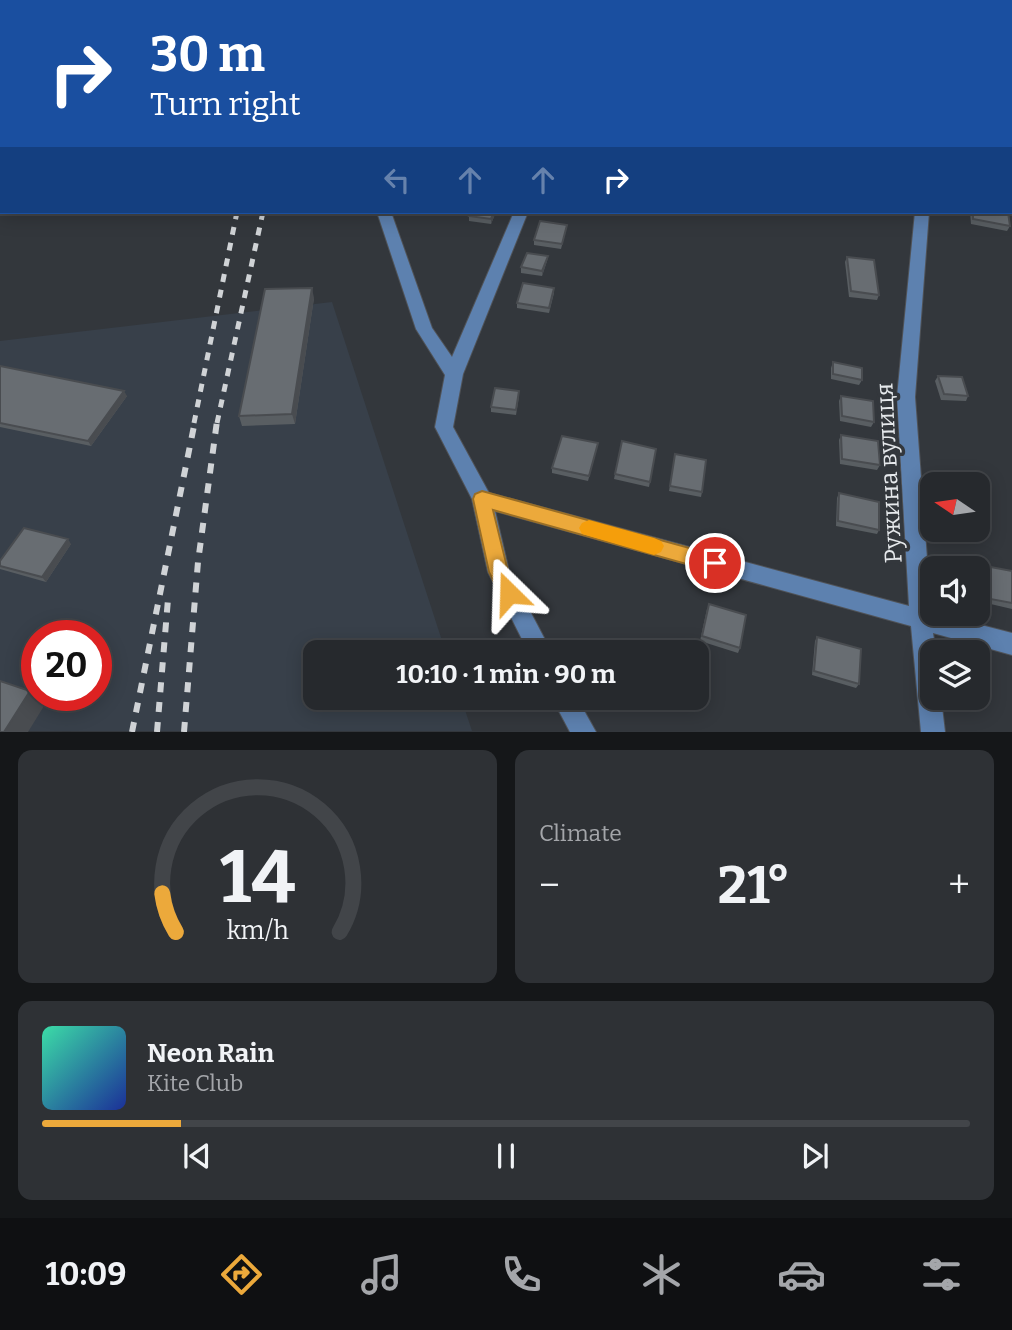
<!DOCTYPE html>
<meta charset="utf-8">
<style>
:root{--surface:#26292d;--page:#2e3135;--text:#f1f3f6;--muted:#a4a6aa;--line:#424549;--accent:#eca93b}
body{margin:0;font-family:Bitter,serif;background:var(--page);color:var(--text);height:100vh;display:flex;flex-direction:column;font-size:26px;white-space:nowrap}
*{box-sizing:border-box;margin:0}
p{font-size:23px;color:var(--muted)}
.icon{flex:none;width:38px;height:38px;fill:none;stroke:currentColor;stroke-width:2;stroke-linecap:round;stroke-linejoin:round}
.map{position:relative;height:732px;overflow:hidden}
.side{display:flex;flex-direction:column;gap:18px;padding:18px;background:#151719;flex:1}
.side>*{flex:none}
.top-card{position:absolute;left:0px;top:0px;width:1013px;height:214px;box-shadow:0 4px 18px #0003,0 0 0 2px var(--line);background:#1a4fa0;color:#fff;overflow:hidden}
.needle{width:46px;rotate:283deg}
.controls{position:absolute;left:920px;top:472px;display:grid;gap:14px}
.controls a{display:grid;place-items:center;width:70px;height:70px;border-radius:14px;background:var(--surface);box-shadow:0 4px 18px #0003,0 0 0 2px var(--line);font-size:35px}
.speed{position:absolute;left:21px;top:620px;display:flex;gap:14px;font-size:35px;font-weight:700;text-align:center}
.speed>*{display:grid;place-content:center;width:91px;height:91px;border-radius:50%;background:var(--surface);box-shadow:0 4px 18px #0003,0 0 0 2px var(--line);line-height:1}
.speed .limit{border:10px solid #d22;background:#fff;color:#111}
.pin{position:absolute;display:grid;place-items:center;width:60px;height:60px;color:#fff;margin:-30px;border:4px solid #fff;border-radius:50%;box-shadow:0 2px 7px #0007}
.me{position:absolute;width:77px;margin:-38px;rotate:338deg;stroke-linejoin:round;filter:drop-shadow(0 0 5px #0008)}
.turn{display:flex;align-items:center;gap:24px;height:147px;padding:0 35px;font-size:32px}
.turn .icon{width:91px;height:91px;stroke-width:2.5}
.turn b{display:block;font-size:49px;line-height:60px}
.lanes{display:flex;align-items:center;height:66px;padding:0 35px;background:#0003;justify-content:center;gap:35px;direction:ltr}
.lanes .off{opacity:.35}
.big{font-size:52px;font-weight:700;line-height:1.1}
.side .widget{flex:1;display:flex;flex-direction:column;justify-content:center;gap:10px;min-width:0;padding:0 24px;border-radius:14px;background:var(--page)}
.side .dial{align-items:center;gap:0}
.dial svg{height:182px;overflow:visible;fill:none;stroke:var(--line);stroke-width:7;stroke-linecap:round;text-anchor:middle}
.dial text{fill:var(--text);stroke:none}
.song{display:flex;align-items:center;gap:21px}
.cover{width:84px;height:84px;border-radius:10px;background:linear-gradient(135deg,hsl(160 70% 55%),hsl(230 70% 35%))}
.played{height:7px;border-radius:4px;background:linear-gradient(90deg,var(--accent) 15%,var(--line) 15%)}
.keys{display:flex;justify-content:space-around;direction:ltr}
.heat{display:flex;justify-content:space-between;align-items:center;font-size:38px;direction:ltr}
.side .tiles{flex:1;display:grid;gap:18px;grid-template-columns:1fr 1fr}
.widget:last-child{grid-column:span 2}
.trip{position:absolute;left:303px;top:640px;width:406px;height:70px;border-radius:14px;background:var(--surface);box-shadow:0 4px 18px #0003,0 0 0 2px var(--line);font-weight:700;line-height:70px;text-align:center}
.tabs{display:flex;height:112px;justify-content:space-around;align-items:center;background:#0f1012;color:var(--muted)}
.tabs .icon{width:49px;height:49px}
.tabs .active{color:var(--accent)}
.tabs b{font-size:32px;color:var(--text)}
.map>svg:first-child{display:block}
.built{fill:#38404a;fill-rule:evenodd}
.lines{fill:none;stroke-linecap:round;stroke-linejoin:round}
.minor-casing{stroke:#505358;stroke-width:2}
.minor{fill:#5d81af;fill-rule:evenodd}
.rail-far1{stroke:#d0d3d6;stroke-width:5;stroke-dasharray:8 8;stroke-linecap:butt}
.rail{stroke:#d0d3d6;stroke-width:6;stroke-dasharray:10 10;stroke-linecap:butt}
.wall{fill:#595e62}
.shaded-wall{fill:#494c50}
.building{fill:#686d72;stroke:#494c50;stroke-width:2}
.route{fill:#eca93b;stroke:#996e26;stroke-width:2}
.slow{fill:#f59e0b}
.labels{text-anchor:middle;stroke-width:7;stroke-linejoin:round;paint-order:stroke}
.street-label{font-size:24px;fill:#e6e9ec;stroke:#33373c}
</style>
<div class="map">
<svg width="1012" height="732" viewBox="0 0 1012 732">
<rect width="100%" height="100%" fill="#33373c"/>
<path class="built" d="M332 302 446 653H315V698H461L472 731H0V341ZM37 635H96V695H37Z"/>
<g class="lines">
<defs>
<path id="minor" d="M27 0H39L26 2Z
M425 0H435L424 2Z
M605 0H615L604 2Z
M939 0H949L950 2H938Z
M0 22H2L0 29Z
M0 64H2V72H0Z
M377 212H391L432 328 452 357 514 212H528L463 374 453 427 489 493 909 606 897 397 915 212H929L915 397 931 612 1012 633V655L933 633 936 653H933V698H941L945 732H921L911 626 495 511 509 571 552 653H529L488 572 472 499 435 427 445 375 416 329Z
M552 698H577L596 732H570Z"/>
</defs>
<use href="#minor" class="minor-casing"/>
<use href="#minor" class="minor"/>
<path class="rail-far1" d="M194 423 237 212
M217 423 263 212"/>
<path class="rail" d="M132 732 195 421
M157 732 168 599
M184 732 198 562 217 421"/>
</g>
<path class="wall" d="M471 212H496L491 224 469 221V216Z
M970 212H1008L1010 226 1007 231 971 224Z
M566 230 561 249 534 245V240Z
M548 256 547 261 542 276 521 273V267Z
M847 257 879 295 877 300 849 297 845 262Z
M554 288V293L549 313 517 308V303Z
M314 298 295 424 242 426 239 416Z
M833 362 862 380 859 385 831 379V368Z
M0 366 127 396 91 446 0 427Z
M938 376 968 396 966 401 941 400 935 381Z
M519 396 516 415 491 412V407Z
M841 396 874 422 871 427 840 421 839 401Z
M841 435 880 465 877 470 840 464 839 440Z
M597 448 588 481 552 473V468Z
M656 449 649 487 614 479 615 474Z
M675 454 702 492 701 497 669 491Z
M839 493 879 530 877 534 836 526 837 498Z
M71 544 46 582 0 569V561Z
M980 565 1012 571V609L982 602 978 578V569H977Z
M707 609 740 648 738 653 700 641Z
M817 637 859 684 856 688 812 675 815 641Z"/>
<path class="shaded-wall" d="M494 212H496L491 224V219Z
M548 256 547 261 542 276V271Z
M312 288 314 298 295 424 292 414Z
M124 391 127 396 91 446 88 441Z
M68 539 71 544 46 582 42 577Z
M30 691 44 706 28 732H4Z"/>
<path class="building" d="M309 0H330V2H310Z
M367 0H390L388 2H359L367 1Z
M575 0H596L595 2H574Z
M656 0H676V2H656Z
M976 0H999V2H976Z
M471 212H494L491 219 469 216Z
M973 212H1008L1010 226 973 219Z
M540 221 567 225 562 244 534 240Z
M527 253 548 256 542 271 521 267Z
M847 257 874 260 879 295 851 291Z
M523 283 554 288 549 308 517 303Z
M312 288 292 414 239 416 265 289Z
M833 362 862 368V380L833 374Z
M0 366 124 391 88 441 0 423Z
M938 376 962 377 968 396 944 394Z
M495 388 519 391 516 410 491 407Z
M841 396 873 401 874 422 842 416Z
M841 435 878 441 880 465 842 459Z
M562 436 598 443 589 476 552 468Z
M622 441 656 449 650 482 615 474Z
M675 454 706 460 702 492 670 486Z
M839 493 879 502V530L838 521Z
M24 528 68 539 42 577 0 566V561Z
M980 565 1012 571V603L985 598Z
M709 604 746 615 740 648 702 636Z
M817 637 861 649 859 684 814 671Z
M0 681 30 691 4 732H0Z"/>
<path class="route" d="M482 491 715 555 721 557 724 563 721 569 715 572 493 510 508 571 519 593 516 599 509 601 502 599 489 572 473 499 475 494Z"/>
<path class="slow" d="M589 520 654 538 661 541 664 546 661 552 654 555 582 534 579 528 582 523Z"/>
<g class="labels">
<g class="street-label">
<text transform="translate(889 473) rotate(-93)" y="8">Ружина вулиця</text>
</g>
</g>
</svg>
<div class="controls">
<a><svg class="needle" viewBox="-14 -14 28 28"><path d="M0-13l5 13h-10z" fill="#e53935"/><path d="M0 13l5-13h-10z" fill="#a4a6aa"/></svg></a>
<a><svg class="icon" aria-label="sound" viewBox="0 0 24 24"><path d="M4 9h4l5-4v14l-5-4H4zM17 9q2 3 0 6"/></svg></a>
<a><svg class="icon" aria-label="layers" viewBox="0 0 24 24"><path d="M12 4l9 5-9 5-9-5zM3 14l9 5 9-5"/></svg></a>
</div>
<div class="speed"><div class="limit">20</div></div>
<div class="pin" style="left:715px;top:563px;background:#d93025"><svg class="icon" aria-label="arrive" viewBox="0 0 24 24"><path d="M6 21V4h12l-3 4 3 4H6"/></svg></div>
<svg class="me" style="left:509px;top:593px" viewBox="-20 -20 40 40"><path d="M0-17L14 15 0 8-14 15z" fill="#eca93b" stroke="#fff" stroke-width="4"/></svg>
<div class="trip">10:10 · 1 min · 90 m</div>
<div class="top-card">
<div class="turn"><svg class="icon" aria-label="right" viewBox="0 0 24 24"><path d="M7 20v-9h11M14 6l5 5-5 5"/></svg><div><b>30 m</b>Turn right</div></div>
<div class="lanes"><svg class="icon off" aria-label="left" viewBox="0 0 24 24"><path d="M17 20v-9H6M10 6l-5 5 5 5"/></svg><svg class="icon off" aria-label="ahead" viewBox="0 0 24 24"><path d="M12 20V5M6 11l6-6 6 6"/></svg><svg class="icon off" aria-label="ahead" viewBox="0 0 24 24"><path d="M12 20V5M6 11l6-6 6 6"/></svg><svg class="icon" aria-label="right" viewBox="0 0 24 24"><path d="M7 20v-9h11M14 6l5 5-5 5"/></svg></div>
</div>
</div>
<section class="side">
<div class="tiles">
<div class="widget dial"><svg viewBox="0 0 100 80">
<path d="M14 69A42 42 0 1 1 86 69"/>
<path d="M14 69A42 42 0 0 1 8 52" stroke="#eca93b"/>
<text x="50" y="56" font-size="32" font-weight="700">14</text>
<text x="50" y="72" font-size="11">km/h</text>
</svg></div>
<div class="widget"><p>Climate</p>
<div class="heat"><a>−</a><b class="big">21°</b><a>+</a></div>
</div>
<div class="widget">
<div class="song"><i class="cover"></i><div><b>Neon Rain</b><p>Kite Club</p></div></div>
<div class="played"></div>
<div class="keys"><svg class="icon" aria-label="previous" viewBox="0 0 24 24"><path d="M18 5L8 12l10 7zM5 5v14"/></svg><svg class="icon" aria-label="pause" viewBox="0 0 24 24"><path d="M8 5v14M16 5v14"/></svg><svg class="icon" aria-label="next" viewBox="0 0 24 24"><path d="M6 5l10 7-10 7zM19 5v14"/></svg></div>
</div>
</div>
</section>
<nav class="tabs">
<b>10:09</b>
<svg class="icon active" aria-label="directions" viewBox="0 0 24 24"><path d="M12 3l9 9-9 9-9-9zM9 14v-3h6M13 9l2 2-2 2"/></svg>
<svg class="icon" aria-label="music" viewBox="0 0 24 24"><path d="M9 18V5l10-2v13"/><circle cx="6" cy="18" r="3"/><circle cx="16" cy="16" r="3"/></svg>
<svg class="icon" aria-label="phone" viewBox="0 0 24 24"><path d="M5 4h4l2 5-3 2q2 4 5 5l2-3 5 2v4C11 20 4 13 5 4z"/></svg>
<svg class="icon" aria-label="climate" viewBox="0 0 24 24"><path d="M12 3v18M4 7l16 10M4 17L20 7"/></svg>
<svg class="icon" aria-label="car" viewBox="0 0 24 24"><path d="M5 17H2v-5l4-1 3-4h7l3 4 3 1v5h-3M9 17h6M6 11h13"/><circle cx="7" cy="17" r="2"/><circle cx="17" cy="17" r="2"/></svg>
<svg class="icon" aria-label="filters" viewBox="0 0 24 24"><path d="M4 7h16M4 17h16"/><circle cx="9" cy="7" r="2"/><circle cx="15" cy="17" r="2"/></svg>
</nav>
